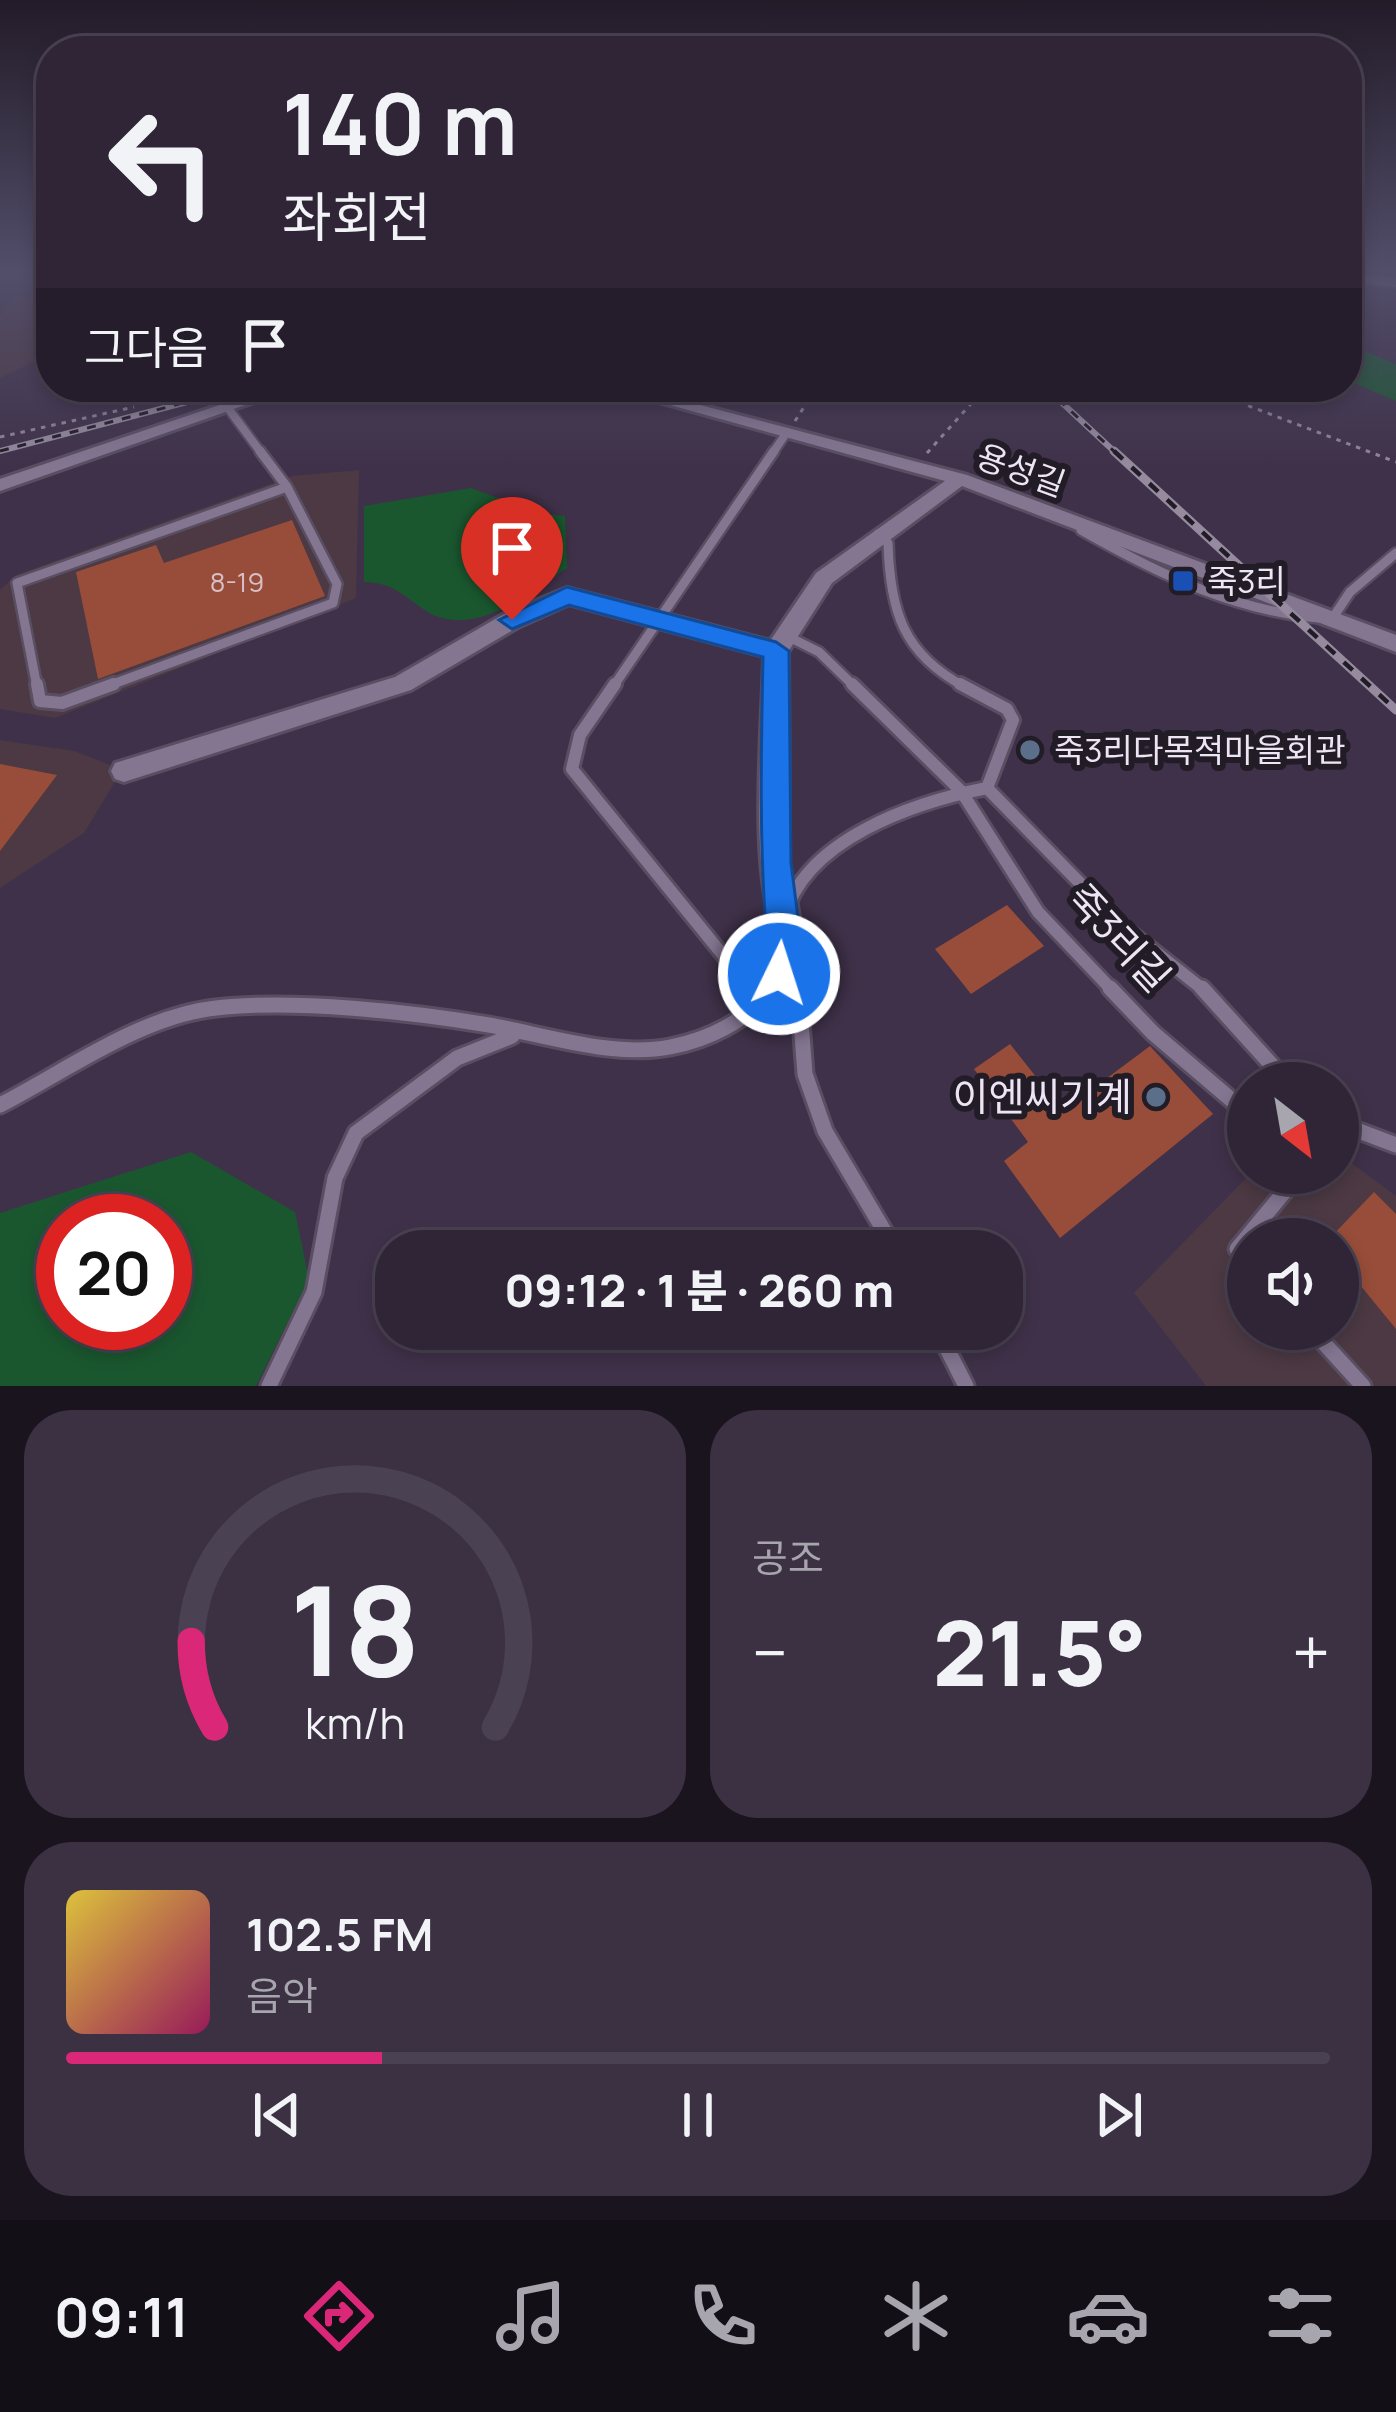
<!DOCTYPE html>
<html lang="ko">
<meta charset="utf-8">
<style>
:root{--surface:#2f2537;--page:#3b3142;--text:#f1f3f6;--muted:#a7a5ad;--line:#4a4252;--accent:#db2777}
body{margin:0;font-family:Manrope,"Noto Sans KR",sans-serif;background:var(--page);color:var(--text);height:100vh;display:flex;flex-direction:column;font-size:45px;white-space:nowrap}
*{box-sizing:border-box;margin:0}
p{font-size:39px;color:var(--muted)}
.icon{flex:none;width:66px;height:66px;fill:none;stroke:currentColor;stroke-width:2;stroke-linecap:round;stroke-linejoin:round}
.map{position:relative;height:1386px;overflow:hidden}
.side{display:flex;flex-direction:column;gap:24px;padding:24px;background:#1a141e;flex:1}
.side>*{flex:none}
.top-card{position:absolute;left:36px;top:36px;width:1326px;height:366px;border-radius:48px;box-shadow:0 6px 18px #0003,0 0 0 3px var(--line);background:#2f2537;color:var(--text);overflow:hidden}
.needle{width:78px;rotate:149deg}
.controls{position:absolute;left:1227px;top:1062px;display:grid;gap:24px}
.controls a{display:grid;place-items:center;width:132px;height:132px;border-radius:50%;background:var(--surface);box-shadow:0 6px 18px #0003,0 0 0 3px var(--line);font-size:60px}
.speed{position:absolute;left:36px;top:1194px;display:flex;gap:24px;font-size:60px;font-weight:700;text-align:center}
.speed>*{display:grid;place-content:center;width:156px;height:156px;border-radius:50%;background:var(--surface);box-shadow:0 6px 18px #0003,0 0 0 3px var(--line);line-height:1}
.speed .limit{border:18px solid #d22;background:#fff;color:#111}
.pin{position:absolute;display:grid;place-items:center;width:102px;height:102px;color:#fff;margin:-123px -51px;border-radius:50% 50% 50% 0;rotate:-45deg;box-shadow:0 0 12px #0007}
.pin .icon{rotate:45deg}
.me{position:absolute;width:132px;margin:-66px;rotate:4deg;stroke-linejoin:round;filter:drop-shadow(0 0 9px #0008)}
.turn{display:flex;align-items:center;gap:42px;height:252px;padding:0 48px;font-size:54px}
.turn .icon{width:156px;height:156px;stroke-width:2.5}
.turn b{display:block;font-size:84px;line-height:102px}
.then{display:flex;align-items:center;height:114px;padding:0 48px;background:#0003;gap:24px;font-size:45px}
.big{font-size:90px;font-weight:800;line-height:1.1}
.side .tile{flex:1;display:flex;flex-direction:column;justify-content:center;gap:18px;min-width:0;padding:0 42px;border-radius:48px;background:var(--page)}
.side .dial{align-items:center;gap:0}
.dial svg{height:312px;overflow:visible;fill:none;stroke:var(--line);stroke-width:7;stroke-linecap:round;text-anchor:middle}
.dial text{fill:var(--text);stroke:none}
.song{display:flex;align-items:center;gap:36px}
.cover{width:144px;height:144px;border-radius:18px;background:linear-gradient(135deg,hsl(50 70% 55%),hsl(330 70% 35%))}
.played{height:12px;border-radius:6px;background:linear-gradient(90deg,var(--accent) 25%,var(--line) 25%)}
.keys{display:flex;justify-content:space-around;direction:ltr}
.heat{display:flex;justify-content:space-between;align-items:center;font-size:66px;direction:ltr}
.side .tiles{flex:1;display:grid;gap:24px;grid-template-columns:1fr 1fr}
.tile:last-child{grid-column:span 2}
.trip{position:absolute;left:375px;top:1230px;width:648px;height:120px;border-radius:48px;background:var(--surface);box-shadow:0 6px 18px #0003,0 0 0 3px var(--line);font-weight:800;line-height:120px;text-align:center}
.menu{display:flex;height:192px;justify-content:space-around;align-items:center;background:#130f16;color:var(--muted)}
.menu .icon{width:84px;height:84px}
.menu .on{color:var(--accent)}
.menu b{font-size:54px;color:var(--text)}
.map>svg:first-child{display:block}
.industrial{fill:#4c3943;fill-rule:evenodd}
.green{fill:#1a572f;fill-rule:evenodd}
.building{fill:#974d39}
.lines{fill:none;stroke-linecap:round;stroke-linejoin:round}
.service-far3-casing{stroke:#594e62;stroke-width:12}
.service-far2-casing{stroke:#594e62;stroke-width:14}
.service-far1-casing{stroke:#594e62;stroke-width:18}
.service-casing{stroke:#594e62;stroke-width:21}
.tertiary-casing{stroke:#594e62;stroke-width:6}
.path{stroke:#91869a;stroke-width:3;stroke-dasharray:4.5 6;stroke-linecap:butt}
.service-far3{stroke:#847691;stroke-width:8}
.service-far2{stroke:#847691;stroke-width:9}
.service-far1{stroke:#847691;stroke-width:12}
.service{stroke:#847691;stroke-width:15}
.tertiary{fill:#847691;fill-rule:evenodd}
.rail-far1-casing{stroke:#958a9e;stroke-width:6}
.rail-casing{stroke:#958a9e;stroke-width:9}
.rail-far1{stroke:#221c27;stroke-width:3;stroke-dasharray:9;stroke-linecap:butt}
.rail{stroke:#221c27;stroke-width:4.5;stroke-dasharray:12;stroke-linecap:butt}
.route{fill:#1a73e8;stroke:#114b97;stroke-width:3}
.transit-dot{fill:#1a4fb4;stroke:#221c27;stroke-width:4.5}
.service-dot{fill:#5c6f8a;stroke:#221c27;stroke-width:4.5}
.labels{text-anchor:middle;stroke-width:12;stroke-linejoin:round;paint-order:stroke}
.number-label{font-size:27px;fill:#d8bfc5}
.street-label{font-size:33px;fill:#ede5f4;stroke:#221c27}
.poi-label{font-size:33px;fill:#ede5f4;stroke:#221c27;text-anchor:start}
.near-street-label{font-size:39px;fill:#ede5f4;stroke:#221c27}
.near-poi-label{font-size:39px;fill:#ede5f4;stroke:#221c27;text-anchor:end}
</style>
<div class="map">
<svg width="1396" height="1386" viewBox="0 0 1396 1386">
<rect width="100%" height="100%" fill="#3f3149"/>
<path class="industrial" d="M14 295 51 298V353L0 378V316Z
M359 470 356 598 55 718 0 709V590L16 575 292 476Z
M0 740 74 751 113 766 116 780 84 833 0 888Z
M1338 1153 1396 1196V1386H1206L1134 1293 1251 1173H1338ZM1248 1239H1338V1329H1248Z"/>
<path class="green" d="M1347 344 1396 364V401L1347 380Z
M471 488 538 513 565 516 567 568C534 589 490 627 447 619 415 614 405 582 364 582V506Z
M191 1152 295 1212 309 1279 256 1386H0V1213ZM63 1221H165V1323H63Z"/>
<path class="building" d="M292 520 325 596 98 679 76 572 156 545 164 563Z
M0 764 57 775 0 851Z
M1007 905 1044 946 971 994 935 949Z
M1010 1044 1063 1111 1150 1046 1213 1114 1060 1238 1004 1161 1028 1142 974 1069Z
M1374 1192 1396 1214V1329L1338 1258V1239H1329Z"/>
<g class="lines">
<defs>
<path id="service-far3" d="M1347 277 1396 283
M228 408 262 454
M772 454 787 432"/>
<path id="service-far2" d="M260 451 287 487
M1081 530C1160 575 1240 614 1332 619L1350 592 1396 553
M878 534 888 543C890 611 903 654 965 687
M785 635 819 652 855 687
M37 687 17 583 287 487
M105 687 333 603 337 584 287 487
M613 687 774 451"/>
<path id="service-far1" d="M37 684 40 701 62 703 114 684
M615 684 580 735 572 769 752 991
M852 684 961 791 1038 912 1113 991
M987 788 1119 923 1205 991
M768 991C783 967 777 946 784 919 803 839 916 802 987 788L1013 720 1007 709 960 684"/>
<path id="service" d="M750 988 760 1001
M770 988 801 1022 805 1074 825 1131 896 1251
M1110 988 1153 1033 1248 1114
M1202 988 1288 1083
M0 1105C66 1071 141 1016 216 1008 294 999 411 1012 489 1025 545 1035 614 1058 670 1047 707 1040 749 1021 770 988
M1338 1123 1396 1145
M1248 1260 1237 1249 1300 1173
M937 1329 966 1386
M1311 1329 1363 1386
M269 1386 314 1292 335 1178 356 1133 457 1058 512 1036"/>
<path id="tertiary" d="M273 387H297L0 491V479Z
M605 387H632L967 475 1396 635V652L962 486 832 583 788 652 789 863 799 916 794 926 784 930 774 926C749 870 763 722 764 656L569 604 520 626 411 690 124 782 115 779 111 771 115 763 395 677 504 614 567 588 770 641 816 573 945 481Z"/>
</defs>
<use href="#service-far3" class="service-far3-casing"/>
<use href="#service-far2" class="service-far2-casing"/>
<use href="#service-far1" class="service-far1-casing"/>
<use href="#service" class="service-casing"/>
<use href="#tertiary" class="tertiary-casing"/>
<path class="path" d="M1199 387 1396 462
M795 421 817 387
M0 437 134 407
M927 453 986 387"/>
<use href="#service-far3" class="service-far3"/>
<use href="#service-far2" class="service-far2"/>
<use href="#service-far1" class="service-far1"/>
<use href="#service" class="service"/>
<use href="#tertiary" class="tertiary"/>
<defs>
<path id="rail-far1" d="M1045 387 1117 454
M0 451 244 387"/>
<path id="rail" d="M1114 451 1396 710"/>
</defs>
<use href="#rail-far1" class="rail-far1-casing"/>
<use href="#rail" class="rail-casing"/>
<use href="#rail-far1" class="rail-far1"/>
<use href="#rail" class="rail"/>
</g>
<linearGradient id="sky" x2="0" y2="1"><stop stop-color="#231b28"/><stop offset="0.58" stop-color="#524e6a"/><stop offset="1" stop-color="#524e6a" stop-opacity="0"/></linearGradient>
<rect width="1396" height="467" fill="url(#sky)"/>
<path class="route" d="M567 587 776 642 789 651 791 863 802 949 791 986 779 991 766 986C760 970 768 958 767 941 759 846 761 753 763 657L569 605 512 629 499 620Z"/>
<rect class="transit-dot" x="1171" y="569" width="24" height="24" rx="6"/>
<g class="service-dot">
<circle cx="1030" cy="750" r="12"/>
<circle cx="1156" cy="1097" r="12"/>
</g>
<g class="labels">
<g class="number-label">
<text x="237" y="592">8-19</text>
</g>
<g class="street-label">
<text transform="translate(1021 470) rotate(20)" y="12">용성길</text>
</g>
<g class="poi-label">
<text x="1207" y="593">죽3리</text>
<text x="1054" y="762">죽3리다목적마을회관</text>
</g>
<g class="near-street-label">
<text transform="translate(1119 938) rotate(47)" y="14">죽3리길</text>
</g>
<g class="near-poi-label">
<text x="1132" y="1111">이엔씨기계</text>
</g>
</g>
</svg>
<div class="controls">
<a><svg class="needle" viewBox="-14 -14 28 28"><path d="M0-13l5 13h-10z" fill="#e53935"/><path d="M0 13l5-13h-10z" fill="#a7a5ad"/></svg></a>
<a><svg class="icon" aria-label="sound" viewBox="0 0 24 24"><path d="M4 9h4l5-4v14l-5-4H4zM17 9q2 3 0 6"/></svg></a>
</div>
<div class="speed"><div class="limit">20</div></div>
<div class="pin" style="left:512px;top:620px;background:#d93025"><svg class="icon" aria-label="arrive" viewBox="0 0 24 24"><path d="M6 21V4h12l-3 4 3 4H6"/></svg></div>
<svg class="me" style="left:779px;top:974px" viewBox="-20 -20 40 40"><circle r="17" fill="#1a73e8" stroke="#fff" stroke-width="3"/><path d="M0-11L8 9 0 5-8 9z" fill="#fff"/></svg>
<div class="trip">09:12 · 1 분 · 260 m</div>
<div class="top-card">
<div class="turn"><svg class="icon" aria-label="left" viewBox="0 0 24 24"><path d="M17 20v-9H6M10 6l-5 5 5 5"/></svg><div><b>140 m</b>좌회전</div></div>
<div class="then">그다음<svg class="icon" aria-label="arrive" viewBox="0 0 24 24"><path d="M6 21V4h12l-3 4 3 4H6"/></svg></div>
</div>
</div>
<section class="side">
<div class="tiles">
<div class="tile dial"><svg viewBox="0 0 100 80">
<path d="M14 69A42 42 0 1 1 86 69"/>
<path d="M14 69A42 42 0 0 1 8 47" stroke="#db2777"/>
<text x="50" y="56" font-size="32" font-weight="700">18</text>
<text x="50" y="72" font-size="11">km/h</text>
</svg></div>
<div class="tile"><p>공조</p>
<div class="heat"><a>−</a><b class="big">21.5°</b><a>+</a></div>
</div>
<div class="tile">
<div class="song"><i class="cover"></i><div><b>102.5 FM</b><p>음악</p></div></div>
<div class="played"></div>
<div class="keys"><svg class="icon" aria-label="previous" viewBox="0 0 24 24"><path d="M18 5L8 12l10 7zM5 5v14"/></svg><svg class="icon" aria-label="pause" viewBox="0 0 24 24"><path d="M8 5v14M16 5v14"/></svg><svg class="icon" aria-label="next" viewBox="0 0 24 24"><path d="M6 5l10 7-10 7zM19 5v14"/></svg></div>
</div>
</div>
</section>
<nav class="menu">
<b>09:11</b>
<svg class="icon on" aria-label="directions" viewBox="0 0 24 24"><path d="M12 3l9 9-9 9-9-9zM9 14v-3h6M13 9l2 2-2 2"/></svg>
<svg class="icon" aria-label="music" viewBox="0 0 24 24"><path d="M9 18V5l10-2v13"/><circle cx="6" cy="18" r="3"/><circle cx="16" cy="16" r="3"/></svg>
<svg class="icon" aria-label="phone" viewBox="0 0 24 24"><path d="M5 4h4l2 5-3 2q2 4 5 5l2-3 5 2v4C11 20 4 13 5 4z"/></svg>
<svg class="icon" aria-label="climate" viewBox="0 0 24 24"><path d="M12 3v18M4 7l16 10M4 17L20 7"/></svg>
<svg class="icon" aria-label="car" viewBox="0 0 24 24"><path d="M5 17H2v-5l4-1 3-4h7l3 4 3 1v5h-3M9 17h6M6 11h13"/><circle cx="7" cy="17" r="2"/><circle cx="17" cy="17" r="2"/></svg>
<svg class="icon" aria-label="filters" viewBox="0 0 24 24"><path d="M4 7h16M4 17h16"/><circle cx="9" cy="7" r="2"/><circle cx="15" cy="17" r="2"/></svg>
</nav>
